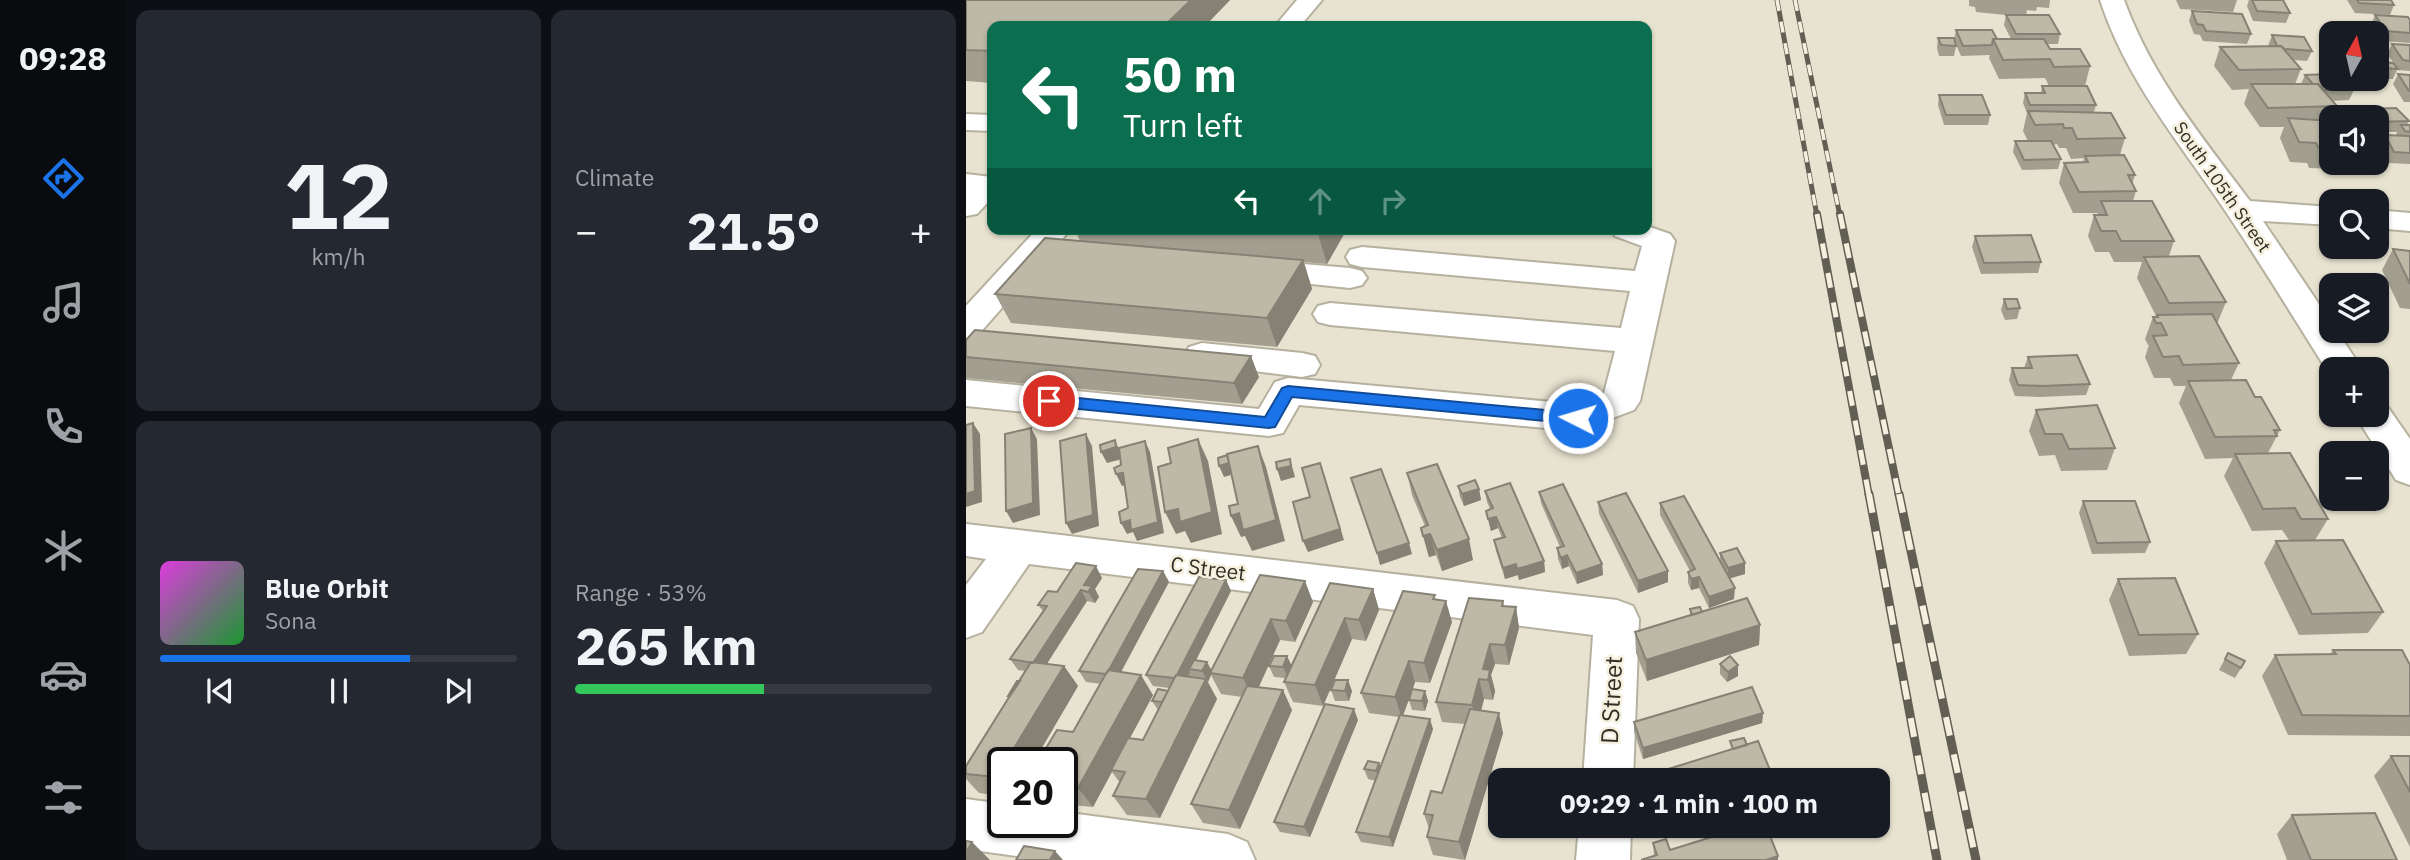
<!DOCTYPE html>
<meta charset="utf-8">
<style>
:root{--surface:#171b24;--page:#242831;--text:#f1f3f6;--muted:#9ea1a6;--line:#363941;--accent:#1a73e8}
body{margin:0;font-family:"IBM Plex Sans",sans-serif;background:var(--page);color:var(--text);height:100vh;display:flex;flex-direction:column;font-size:26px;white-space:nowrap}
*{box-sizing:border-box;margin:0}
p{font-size:23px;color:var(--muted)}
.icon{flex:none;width:38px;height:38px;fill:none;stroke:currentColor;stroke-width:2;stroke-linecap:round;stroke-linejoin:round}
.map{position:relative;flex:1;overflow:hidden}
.details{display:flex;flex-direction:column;gap:10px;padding:10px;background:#0d0f14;width:840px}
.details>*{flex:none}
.banner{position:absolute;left:21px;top:21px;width:665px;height:214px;border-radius:14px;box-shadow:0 2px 5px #0004;background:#0b6e4f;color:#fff;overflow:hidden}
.needle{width:46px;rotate:8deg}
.fabs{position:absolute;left:1353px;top:21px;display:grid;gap:14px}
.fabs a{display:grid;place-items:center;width:70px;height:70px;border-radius:14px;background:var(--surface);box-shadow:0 2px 5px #0004;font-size:35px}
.speed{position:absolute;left:21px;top:747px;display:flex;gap:14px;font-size:35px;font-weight:700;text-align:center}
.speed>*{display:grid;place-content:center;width:91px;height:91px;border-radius:50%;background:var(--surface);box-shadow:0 2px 5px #0004;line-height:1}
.speed .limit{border:4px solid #111;border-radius:10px;background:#fff;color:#111}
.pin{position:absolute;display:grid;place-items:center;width:60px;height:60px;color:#fff;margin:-30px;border:4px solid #fff;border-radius:50%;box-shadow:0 2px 7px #0007}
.me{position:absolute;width:77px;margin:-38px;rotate:275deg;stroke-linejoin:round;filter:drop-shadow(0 0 5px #0008)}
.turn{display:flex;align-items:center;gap:24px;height:147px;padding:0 21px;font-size:32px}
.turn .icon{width:91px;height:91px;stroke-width:2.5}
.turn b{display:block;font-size:49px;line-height:60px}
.lanes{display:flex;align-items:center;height:66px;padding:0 21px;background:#0003;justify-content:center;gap:35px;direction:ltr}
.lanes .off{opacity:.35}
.big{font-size:52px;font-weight:800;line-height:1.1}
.details .tile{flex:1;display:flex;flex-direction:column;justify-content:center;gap:10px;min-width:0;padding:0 24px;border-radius:14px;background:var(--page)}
.details .dial{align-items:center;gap:0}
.dial b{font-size:91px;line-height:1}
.song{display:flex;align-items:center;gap:21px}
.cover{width:84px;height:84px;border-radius:10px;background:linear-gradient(135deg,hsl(300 70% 55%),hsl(130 70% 35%))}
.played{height:7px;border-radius:4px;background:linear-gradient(90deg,var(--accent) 70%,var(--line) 70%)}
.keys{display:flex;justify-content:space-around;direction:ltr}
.heat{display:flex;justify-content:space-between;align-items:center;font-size:38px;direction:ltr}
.charge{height:10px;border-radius:5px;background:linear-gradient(90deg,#34c759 53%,var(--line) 0)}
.details .tiles{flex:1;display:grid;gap:10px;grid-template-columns:repeat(2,1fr)}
.trip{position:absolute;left:522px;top:768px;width:402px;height:70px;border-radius:14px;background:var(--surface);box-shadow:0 2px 5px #0004;font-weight:800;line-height:70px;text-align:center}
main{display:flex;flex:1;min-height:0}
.dock{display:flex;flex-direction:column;width:126px;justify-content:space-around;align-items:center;background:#090b0e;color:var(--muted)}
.dock .icon{width:49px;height:49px}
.dock .current{color:var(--accent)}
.dock b{font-size:32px;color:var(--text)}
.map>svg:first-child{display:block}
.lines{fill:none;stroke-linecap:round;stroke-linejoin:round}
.minor-casing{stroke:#b6b19f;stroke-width:4}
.minor{fill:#fff;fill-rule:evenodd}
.rail-far2-casing{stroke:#615e54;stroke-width:5}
.rail-far1-casing{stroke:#615e54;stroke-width:8}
.rail-casing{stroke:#615e54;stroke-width:9}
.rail-far2{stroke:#f5f0dd;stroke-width:3.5;stroke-dasharray:11;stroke-linecap:butt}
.rail-far1{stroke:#f5f0dd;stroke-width:5;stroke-dasharray:15;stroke-linecap:butt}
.rail{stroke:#f5f0dd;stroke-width:6;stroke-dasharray:19;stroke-linecap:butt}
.wall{fill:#a39f90}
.shaded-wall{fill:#858275}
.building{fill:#beb9a7;stroke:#858275;stroke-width:2}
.route{fill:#1a73e8;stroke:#114b97;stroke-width:2}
.labels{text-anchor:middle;stroke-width:5;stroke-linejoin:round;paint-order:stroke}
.far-street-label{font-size:18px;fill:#312f28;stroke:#f5f0dd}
.street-label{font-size:21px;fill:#312f28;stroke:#f5f0dd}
.near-street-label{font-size:24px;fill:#312f28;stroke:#f5f0dd}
</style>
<main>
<nav class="dock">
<b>09:28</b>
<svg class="icon current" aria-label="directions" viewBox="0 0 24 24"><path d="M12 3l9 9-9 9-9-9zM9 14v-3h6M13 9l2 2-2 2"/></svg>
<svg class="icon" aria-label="music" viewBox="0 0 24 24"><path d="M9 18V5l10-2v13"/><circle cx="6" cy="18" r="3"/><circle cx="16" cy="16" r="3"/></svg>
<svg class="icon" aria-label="phone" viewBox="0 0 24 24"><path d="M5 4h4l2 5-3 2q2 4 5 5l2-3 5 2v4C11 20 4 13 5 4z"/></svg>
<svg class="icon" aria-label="climate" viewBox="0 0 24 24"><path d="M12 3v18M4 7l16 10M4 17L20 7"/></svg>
<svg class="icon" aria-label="car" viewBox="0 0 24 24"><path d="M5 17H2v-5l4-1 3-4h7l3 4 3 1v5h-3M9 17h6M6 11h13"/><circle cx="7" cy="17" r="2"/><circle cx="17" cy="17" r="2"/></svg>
<svg class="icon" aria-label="filters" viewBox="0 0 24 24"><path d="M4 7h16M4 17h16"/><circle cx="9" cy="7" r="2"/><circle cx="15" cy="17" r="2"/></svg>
</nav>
<section class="details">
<div class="tiles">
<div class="tile dial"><b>12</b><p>km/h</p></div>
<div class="tile"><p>Climate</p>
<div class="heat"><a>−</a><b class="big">21.5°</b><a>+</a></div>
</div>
<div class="tile">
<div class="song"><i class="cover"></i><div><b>Blue Orbit</b><p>Sona</p></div></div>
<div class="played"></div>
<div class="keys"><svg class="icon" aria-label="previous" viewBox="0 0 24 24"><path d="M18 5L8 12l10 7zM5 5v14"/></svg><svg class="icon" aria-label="pause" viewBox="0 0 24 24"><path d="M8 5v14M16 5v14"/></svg><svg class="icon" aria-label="next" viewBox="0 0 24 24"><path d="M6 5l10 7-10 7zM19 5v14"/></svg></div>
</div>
<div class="tile"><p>Range · 53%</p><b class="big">265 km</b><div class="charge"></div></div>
</div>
</section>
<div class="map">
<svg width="1444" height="860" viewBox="0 0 1444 860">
<rect width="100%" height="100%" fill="#e8e3d0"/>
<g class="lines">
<defs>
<path id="minor" d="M331 0H356L334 26H309Z
M1134 0H1158C1186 77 1236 137 1284 201L1365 207V225L1297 221 1365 322V331H1371L1396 369H1365V377C1329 320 1294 262 1256 206 1210 138 1160 79 1134 0Z
M0 114 26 115V131L0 130Z
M0 174 26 177V198L11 214 0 216Z
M1410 210 1444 213V231L1410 228Z
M681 226 704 234 709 241 674 401 668 410 612 431 333 405 317 433 303 436 0 406V380L293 409 309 382 322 378 609 404 638 393 649 351 364 325 352 322 347 314 352 306 364 303 655 328 664 291 396 267 384 264 380 257 384 250 396 247 669 271 676 246 649 236 644 229H681Z
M71 229H105L12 335 0 338V306Z
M288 260 384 268 396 271 401 278 396 285 384 288 276 277 271 270 276 263Z
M236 343 336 353 349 356 354 365 349 374 336 377 223 363 218 355 223 347Z
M1410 402 1421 406 1444 439V485L1430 480 1389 415H1410Z
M0 524 651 600 667 606 673 619 667 780H617L627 635 63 564 16 632 0 638V585L20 559 0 556Z
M0 799 37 804V822H96V812L262 834 281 842 289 860H80L0 849Z
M613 826H665L664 860H610Z"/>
</defs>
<use href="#minor" class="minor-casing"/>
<use href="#minor" class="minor"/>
<defs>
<path id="rail-far2" d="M811 0 851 216
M829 0 874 216"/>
<path id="rail-far1" d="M851 214 903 496
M874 214 933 496"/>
<path id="rail" d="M903 494 971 860
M933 494 1010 860"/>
</defs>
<use href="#rail-far2" class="rail-far2-casing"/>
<use href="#rail-far1" class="rail-far1-casing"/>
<use href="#rail" class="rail-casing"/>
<use href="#rail-far2" class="rail-far2"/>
<use href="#rail-far1" class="rail-far1"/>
<use href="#rail" class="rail"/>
</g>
<path class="wall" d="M0 0H264L239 26H26V83L0 81Z
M1003 0H1084L1083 8 1071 7 1070 11 1061 10 1060 15 1094 34 1092 44H1081L1084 49 1124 66 1119 86H1083L1079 78 1033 79 1023 58 1024 55 995 56 988 40 990 46 988 56H973L971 48 972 38 988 40 990 30 1031 39H1045L1038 25 1040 15 1010 12 1009 7 1003 6Z
M1210 0H1271L1267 12 1214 9Z
M1283 0H1317L1324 13 1320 23 1287 21 1281 6Z
M1381 0H1425L1428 5 1424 15 1389 13Z
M1226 11 1285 34 1281 44 1237 41 1234 35 1228 34 1223 21Z
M1409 15 1444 20V43L1415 41 1405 25Z
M1306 35 1346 51 1341 61 1328 60 1335 69 1329 84H1335L1339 75 1388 90 1383 100 1367 101 1371 106 1366 117H1365V163H1381L1380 166 1373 165 1371 169 1343 168 1341 163 1324 162 1314 138 1318 127H1294L1278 104 1283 89 1266 90 1248 66 1254 47 1302 46Z
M1426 44 1444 45V71L1431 70 1427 79H1414L1410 74V70L1414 62H1427L1421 54Z
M1432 74 1444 75V102H1438L1427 84Z
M1076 86 1130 105 1128 112 1159 138 1154 155 1169 175 1166 185 1170 191 1167 201 1208 241 1203 256 1260 302 1251 324 1273 363 1265 380 1289 397 1314 430 1302 453 1362 519 1349 540H1323L1316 530 1286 531 1258 476 1267 458 1239 459 1213 403 1220 386H1208L1204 378H1188L1179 357 1183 345H1182L1179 339 1187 317 1190 316 1171 278 1176 262H1148L1143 252H1129L1122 236 1128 215H1131L1132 213H1107L1093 183 1098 163 1117 162 1118 158 1105 159 1100 148H1093L1091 144 1087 145 1095 159 1092 169 1056 170 1047 152 1049 141H1062L1057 131 1061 113 1057 103 1059 93H1075Z
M973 95 1024 115 1022 125H978L972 105Z
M1396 109 1443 121 1441 125H1444V164L1423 163 1414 145 1419 135H1430L1431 132H1410V117H1392Z
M109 229H381L361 264 338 262 346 289 311 347 45 323 29 294 114 241Z
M1009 236 1075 262 1072 273 1015 274 1006 247Z
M1427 249 1444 251V309L1434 308 1416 270Z
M1038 299 1054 308 1051 319 1039 320 1035 310Z
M0 340 293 377 276 404 0 378Z
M1062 357 1124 384 1120 395 1074 397 1049 396 1043 380 1046 368H1058Z
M1070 410 1149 448 1141 470 1095 471 1089 455 1073 456 1063 431Z
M441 473 507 560 476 571 470 555 463 557 455 528 459 526 446 495Z
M492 486 513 489 515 500 498 506 494 497Z
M519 491 578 561 579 572 553 580 552 575 539 579 530 551 528 540 536 538 532 528 525 531 520 511 524 509 521 502Z
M573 492 636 564 637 575 611 584 603 566 596 569 592 559 591 548 594 547 575 503Z
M1117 501 1184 542 1179 553 1126 554 1113 513Z
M632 502 702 571V582L672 593 633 514Z
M694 503 754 562V553L779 574 763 578 768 599 743 608 733 588 725 590 722 583V572L724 571 694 515Z
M1310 541 1417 612 1402 633 1333 635 1298 563Z
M197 571 203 582 155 672 187 695 164 738 177 740 192 710 186 701 202 691 203 688 187 686 180 675 260 580 265 591 230 660 246 670 294 575 347 602 329 642 314 640 293 687 326 710 274 829 237 823 225 804 276 697 255 694 245 675 242 682 251 699 194 818 161 815 147 796 154 783 146 772 127 807 96 804V763L107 732 135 684 120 682 113 671Z
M136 578 129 589 133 597 129 603 121 601 81 664 98 666 112 686 67 763H37V796L13 793 0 779V766L43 697 42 696 59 671 52 670 44 659 77 611 72 605 91 592Z
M1152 579 1232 634 1220 654 1163 656 1143 600Z
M407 589 413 610 400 641 386 639 357 706 327 702 318 682 319 678 308 677 303 666 321 656 325 665Z
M470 600 486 622 464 683 449 682 447 689 459 691 462 701 459 711 446 710 443 700 437 715 467 729 427 847 395 842 390 832 410 781 402 779 398 769 415 767 433 717 403 713 395 693Z
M537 601 538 606 550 607 553 628 543 665 529 664 525 675 529 691 527 700 518 699 515 711 537 733 499 860 467 855 461 837 463 829 458 814 476 793 499 724 476 722 470 702Z
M724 609 794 625 793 645 681 681 670 653 669 632 724 615Z
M1367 650 1444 716V736L1322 735 1296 676 1309 655 1364 654Z
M1262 653 1275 668 1269 678 1253 670Z
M754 664 772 676 761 682 754 674Z
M365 690 386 691 383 701H369Z
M797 713 796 723 677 759 668 732V722Z
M392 720 344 837 314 832 308 822Z
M1425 756H1444V847L1408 776Z
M1326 815 1431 860H1321L1311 834Z
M687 843 704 850 812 856V860H675L688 856Z"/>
<path class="shaded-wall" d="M225 0H264L239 26H198Z
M356 229H381L361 264 352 234Z
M337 260 346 289 311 347 301 318Z
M285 356 293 377 276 404 268 383Z
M7 423 14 434 16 502 0 507V494Z
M65 428 71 439 74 515 47 523 40 511Z
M120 434 126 446 133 526 106 534 100 523Z
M232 439 242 461 256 534 225 543 219 531 210 534 199 512 212 509Z
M149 440 154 452 156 459 141 463 135 452Z
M179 441 184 452 198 533 171 541 167 532 161 534 155 523 164 520Z
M292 446 300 467 319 541 286 551 279 536 275 537 265 516 273 513Z
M266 454 272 473 258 477 253 466Z
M324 459 329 477 315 481 311 469Z
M157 473 163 484 156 486 150 474Z
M358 474 378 540 342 552 337 541Z
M513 489 515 500 498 506 496 494Z
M530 517 532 528 525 531 522 519Z
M464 534 470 555 463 557 457 536Z
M503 539 507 560 476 571 471 550Z
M443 543 446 554 414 565 411 553Z
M601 555 603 566 596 569 595 558Z
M578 561 579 572 553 580 551 569Z
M779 563V574L762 579V568Z
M550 564 552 575 539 579 537 568Z
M636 564 637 575 611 584 610 573Z
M130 566 136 578 129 589 133 597 129 603 118 585Z
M197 571 203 582 148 685 141 674Z
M702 571V582L672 593V581Z
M733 577V588L725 590V579Z
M260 580 265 591 225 670 223 669 224 672 215 689 209 679Z
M339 581 347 602 329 642 320 621Z
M769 588 768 599 743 608V597Z
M407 589 413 610 400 641 393 620Z
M115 590 121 601 74 674 67 663Z
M480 601 486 622 464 683 458 663Z
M550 607 553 628 543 665 539 645Z
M379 618 386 639 357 706 349 685Z
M305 619 314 640 287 699 277 678Z
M794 625 793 645 681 681 680 660Z
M524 644 529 664 525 675 529 691 527 700 522 680 517 669Z
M321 656 326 667 322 678 317 667Z
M443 661 449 682 436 718 429 697Z
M241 662 247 673H244L245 675 242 682 236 671Z
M772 665V676L761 682 762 672Z
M98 666 112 686 67 763H39Z
M175 675 187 695 127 807 112 788Z
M240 679 251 699 194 818 180 799Z
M513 679 518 699 511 725 506 705Z
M382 680 386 691 383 701 379 691Z
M317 690 326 710 274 829 263 810Z
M459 691 462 701 459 711 456 701Z
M388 709 392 720 344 837 338 827Z
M533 713 537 733 499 860 493 842Z
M797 713 796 723 677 759V748Z
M464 719 467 729 427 847 423 837Z
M413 763 417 774 414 782 410 771Z
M37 766V785L30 777Z
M804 770 803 780H771Z
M677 826H690L677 830Z
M6 842 24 860H0V853Z
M89 851 97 860H84Z
M812 856V860H800Z"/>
<path class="building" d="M0 0H225L198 26H26V51L0 50Z
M1286 0H1317L1324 13 1291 11Z
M1391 0H1425L1428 5 1393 3Z
M1226 11 1276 14 1285 34 1240 31 1237 25 1231 24Z
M1040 15H1083L1094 34H1050Z
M1409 15 1442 17 1444 20V33L1420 31Z
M990 30H1026L1031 39H1027L1026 45 997 46Z
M1306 35 1338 37 1346 51 1319 49 1315 46H1311Z
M972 38H988L990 46 975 45Z
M1027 39H1078L1084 49H1114L1124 66 1088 67 1084 59 1037 60Z
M1426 44 1444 45V61L1437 60Z
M1315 46 1335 69 1273 70 1254 47Z
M1414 62 1427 63 1432 69 1419 68Z
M1365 74V79H1378L1388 90H1358L1352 84H1347L1339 75Z
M1432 74 1444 75V91H1443Z
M1285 84H1352L1371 106 1302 108Z
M1076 86H1121L1130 105H1064L1059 93H1079Z
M973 95H1016L1024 115H980Z
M1430 108 1443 121 1410 122V117H1404L1396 109Z
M1062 111 1145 113 1159 138 1111 139 1106 128H1098L1097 124 1069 125Z
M1322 118 1365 121V148L1352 147 1350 143 1333 142Z
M1435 125H1444V132L1439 131Z
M1419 135 1444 136V153L1428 152Z
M1049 141H1085L1095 159 1058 160Z
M1158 155 1169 175H1162L1170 191 1113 192 1098 163 1122 162 1119 156Z
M1135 201H1186L1208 241H1155L1150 231H1135L1128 215H1141Z
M287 229H356L352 234Z
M1065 235 1075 262 1018 263 1009 236Z
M79 238 337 260 301 318 29 294Z
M1427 249 1444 251V284Z
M1233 256 1260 302 1203 303 1178 257Z
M1038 299H1051L1054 308 1041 309Z
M1246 314 1273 363 1217 365 1213 356 1197 357 1187 336 1201 335 1195 323H1190L1187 317H1192L1191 315Z
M9 330 285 356 268 383 0 357V340Z
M1111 355 1124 384 1077 386 1052 385 1046 368H1066L1062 357Z
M1280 380 1289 397H1295L1314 430H1308L1311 436 1249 437 1222 381Z
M1131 405 1149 448 1103 449 1096 434H1079L1070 410Z
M7 423 9 491 0 494V425Z
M65 428 67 503 40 511 39 434Z
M120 434 127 515 100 523 94 441Z
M232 439 246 512 214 522 212 509 199 512 192 467 205 463 202 448Z
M149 440 150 447 135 452 134 445Z
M179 441 192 522 165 530 164 520 155 523 153 512 162 508 157 473 150 474 148 468 155 465 153 448Z
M292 446 310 520 277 530 273 513 265 516 263 506 272 504 261 454Z
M1324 453 1362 519H1335L1329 508 1297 509 1269 454Z
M261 455 263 463 253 466 252 458Z
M324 459 325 466 311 469 310 462Z
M354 463 374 529 337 541 327 502 344 497 336 468Z
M471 464 503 539 471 550 464 534 457 536 455 528 462 525 441 473Z
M415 469 443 543 411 553 385 478Z
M509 480 513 489 496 494 492 486Z
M544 483 578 561 551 569 550 564 537 568 528 540 539 537 530 517 522 519 520 511 527 508 519 491Z
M597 484 636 564 610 573 601 555 595 558 591 548 598 546 573 492Z
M660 493 702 571 672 581 632 502Z
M718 496 769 588 743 597 733 577 725 579 722 572 729 569 694 503Z
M1117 501H1169L1184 542 1131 543Z
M1377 540 1417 612 1346 614 1310 541Z
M771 548 779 563 762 568 754 553Z
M110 563 130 566 118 585 126 586 122 592 115 590 67 663 44 659 81 606 72 605 82 591 91 592Z
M172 569 197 571 143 670 140 674 113 671Z
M294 575 339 581 320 621 305 619 277 678 244 673Z
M233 577 260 580 211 675 208 678 180 675Z
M1209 578 1232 634 1173 635 1152 579Z
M364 583 407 589 393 620 379 618 349 685 318 682Z
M437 591 469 595 467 599 480 601 458 663 443 661 429 697 395 693Z
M503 598 537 601 536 606 550 607 539 645 524 644 517 669 524 670 522 680 513 679 506 705 470 702Z
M781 598 794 625 680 660 669 632Z
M734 607 736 612 726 615 724 609Z
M1367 650H1436L1444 665V716L1336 715 1309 655 1370 654Z
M1262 653 1279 661 1275 668 1259 659Z
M308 656H321L317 667 303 666Z
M764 656 772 665 762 672 754 664Z
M228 660 241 662 236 671 223 669Z
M65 662 98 666 39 763H37V766L30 777 0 774V766Z
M142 670 175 675 112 788 96 786V763H71L91 730 107 732Z
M210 675 240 679 180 799 147 796 159 772 145 770 162 738 177 740Z
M369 680H382L379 691 365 690Z
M51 681H54L44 696H42Z
M281 686 317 690 263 810 225 804Z
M786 687 797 713 677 748 668 722Z
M192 689 202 691 196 702 186 701Z
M446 689 459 691 456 701 443 700Z
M359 704 388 709 338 827 308 822Z
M504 709 533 713 493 842 461 837 467 815 458 814 465 791 476 793Z
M434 715 464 719 423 837 390 832Z
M778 738 781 745 767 749 764 741Z
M792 741 804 770 771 780H667Z
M1425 756H1444V792Z
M402 761 413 763 410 771 398 769Z
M1409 813 1431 860H1345L1326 815Z
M781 826H800L812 856 800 860H675L691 855 687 843 700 839 704 850Z
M0 841 6 842 0 853Z
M58 846 89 851 84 860H50Z"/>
<path class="route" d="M322 386 612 413 620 418 612 424 326 397 309 427 303 428 83 406 75 401 83 395 299 417 316 388Z"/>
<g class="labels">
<g class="far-street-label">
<text transform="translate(1256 187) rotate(55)" y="6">South 105th Street</text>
</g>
<g class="street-label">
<text transform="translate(242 569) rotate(7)" y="7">C Street</text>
</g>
<g class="near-street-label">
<text transform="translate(646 700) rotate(-87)" y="8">D Street</text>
</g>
</g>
</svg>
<div class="fabs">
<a><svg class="needle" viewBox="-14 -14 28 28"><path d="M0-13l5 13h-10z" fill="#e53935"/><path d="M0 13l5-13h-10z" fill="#9ea1a6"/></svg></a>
<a><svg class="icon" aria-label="sound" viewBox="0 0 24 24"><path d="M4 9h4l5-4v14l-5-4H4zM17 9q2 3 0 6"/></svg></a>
<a><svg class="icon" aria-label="search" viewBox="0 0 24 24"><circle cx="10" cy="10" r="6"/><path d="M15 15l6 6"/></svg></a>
<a><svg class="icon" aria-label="layers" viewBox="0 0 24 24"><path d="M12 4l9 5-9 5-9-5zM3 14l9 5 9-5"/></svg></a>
<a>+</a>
<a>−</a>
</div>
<div class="speed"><div class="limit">20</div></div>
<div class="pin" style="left:83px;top:401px;background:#d93025"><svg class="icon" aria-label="arrive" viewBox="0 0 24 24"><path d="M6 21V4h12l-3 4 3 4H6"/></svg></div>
<svg class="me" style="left:612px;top:418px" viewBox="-20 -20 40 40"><circle r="17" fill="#1a73e8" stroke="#fff" stroke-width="3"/><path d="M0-11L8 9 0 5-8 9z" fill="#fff"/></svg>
<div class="trip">09:29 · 1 min · 100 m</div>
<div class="banner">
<div class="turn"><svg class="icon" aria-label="left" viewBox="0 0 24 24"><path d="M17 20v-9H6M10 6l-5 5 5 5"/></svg><div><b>50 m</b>Turn left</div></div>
<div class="lanes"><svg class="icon" aria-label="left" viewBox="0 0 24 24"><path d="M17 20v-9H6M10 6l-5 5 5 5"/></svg><svg class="icon off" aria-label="ahead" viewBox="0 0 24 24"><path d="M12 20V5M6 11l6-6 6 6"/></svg><svg class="icon off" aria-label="right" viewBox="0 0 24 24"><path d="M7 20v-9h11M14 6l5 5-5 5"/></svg></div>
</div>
</div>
</main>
